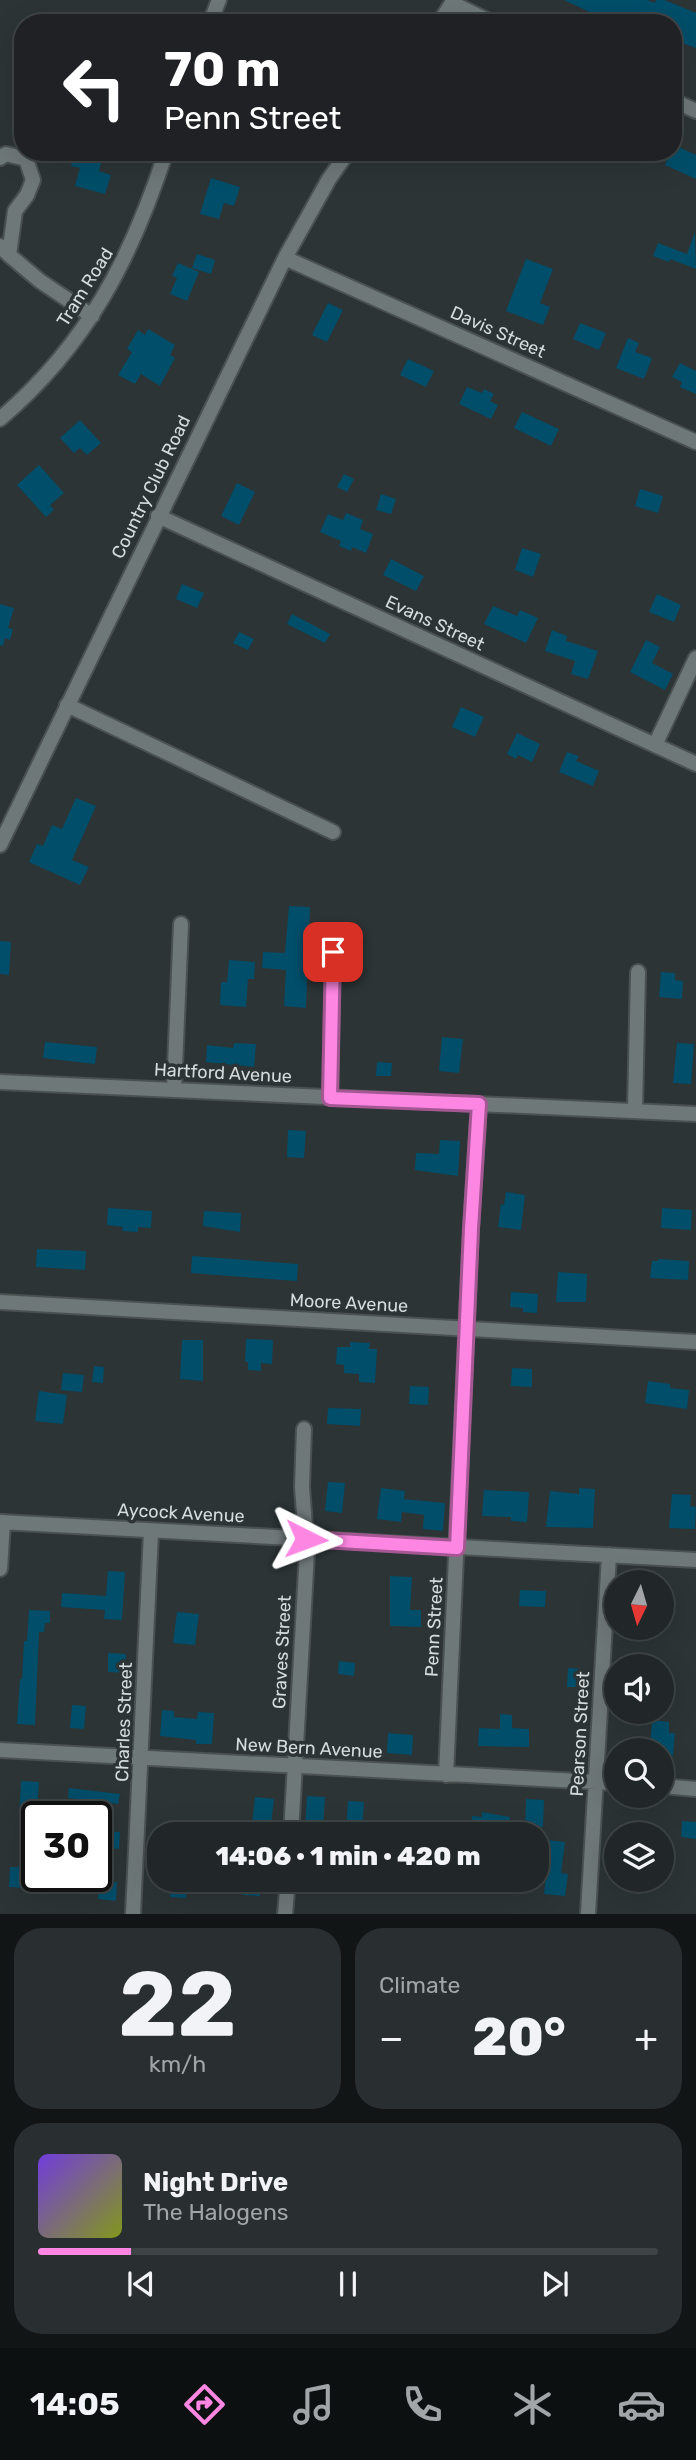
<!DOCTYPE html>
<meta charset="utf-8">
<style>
:root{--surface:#212728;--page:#292f30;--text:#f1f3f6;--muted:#a2a5a8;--line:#3e4445;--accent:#fd86e2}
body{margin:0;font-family:Rubik,sans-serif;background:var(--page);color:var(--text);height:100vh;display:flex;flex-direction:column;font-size:26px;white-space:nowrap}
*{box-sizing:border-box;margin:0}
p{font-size:23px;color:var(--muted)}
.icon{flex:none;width:38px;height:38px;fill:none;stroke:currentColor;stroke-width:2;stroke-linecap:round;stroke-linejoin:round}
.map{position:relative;height:1914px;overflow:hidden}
.sheet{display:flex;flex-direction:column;gap:14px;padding:14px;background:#121516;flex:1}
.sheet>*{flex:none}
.guide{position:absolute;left:14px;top:14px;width:668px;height:147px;border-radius:28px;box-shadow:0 7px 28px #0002,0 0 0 2px var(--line);background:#202124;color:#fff;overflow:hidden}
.needle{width:46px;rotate:185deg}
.buttons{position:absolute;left:604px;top:1570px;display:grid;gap:14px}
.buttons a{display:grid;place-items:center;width:70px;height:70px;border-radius:50%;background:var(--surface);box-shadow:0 7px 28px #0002,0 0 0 2px var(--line);font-size:35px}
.speed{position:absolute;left:21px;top:1801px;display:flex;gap:14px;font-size:35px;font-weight:700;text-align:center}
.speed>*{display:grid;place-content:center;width:91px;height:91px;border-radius:50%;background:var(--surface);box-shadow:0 7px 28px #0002,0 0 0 2px var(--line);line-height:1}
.speed .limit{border:4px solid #111;border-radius:10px;background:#fff;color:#111}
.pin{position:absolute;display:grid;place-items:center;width:60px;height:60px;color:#fff;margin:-30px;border-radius:14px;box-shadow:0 4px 10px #0006}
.me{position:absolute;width:77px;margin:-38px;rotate:93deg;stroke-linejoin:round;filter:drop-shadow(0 0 5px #0008)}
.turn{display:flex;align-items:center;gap:24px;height:147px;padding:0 35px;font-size:32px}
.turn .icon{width:91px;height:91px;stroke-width:2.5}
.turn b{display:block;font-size:49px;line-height:60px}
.big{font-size:52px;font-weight:800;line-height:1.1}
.sheet .widget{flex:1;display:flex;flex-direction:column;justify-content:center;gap:10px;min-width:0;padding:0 24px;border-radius:28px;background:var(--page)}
.sheet .dial{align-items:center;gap:0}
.dial b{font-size:91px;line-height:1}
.song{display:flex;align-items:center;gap:21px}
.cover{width:84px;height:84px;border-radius:10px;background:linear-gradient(135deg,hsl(260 70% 55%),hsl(70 70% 35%))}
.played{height:7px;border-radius:4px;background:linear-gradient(90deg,var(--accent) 15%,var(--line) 15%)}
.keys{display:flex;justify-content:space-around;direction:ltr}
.heat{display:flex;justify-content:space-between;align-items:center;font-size:38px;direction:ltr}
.sheet .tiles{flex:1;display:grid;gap:14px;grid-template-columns:1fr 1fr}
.widget:last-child{grid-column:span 2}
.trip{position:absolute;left:147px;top:1822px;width:402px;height:70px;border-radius:28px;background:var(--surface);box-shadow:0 7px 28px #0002,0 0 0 2px var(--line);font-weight:800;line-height:70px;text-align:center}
.tabs{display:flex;height:112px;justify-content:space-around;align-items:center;background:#0d1010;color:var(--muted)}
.tabs .icon{width:49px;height:49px}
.tabs .selected{color:var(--accent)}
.tabs b{font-size:32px;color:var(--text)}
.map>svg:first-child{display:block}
.building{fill:#014e6a}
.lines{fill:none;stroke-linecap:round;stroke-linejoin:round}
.minor-casing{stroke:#4a5151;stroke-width:18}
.minor{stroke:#6f7879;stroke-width:14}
.route-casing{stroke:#a45793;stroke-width:18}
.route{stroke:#fd86e2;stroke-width:12}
.labels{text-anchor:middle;stroke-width:7;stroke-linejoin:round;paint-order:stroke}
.street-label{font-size:18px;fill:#d6dbdb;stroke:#2c3435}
</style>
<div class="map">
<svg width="696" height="1914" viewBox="0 0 696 1914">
<rect width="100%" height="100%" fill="#2c3435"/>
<path class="building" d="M564 0H647L655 3 656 0H664L672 3 696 13V48L682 43 674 63V23H630L613 17 611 22Z
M674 145 696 155V179L665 165 671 152H674Z
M75 152H104L99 171 111 175 105 194 75 186 80 168 71 166Z
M211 178 240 187 234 206 224 203 219 219 200 214Z
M695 232 696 269 670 259 669 262 653 256 658 243 687 254Z
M197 254 215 260 211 274 192 268Z
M526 259 553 269 540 303 550 307 543 325 506 311Z
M178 263 199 272 187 301 170 294 177 278 172 276Z
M328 303 343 310 327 342 312 335Z
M580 323 606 333 599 350 573 339Z
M148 329 175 345 170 355 175 358 160 386 141 374 135 384 118 375 132 352 127 349 138 330 145 335Z
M628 338 639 343 635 352 652 358 644 379 616 368Z
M408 359 434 371 426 387 400 375Z
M680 363 696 371V394L680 387 682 382 672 377Z
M467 387 482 393 484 389 494 394 490 401 498 405 491 419 459 404Z
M522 412 559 429 551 446 514 428Z
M80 420 101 443 87 455 80 448 74 453 60 438Z
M39 465 64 493 50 505 54 510 46 517 17 485Z
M344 474 354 479 347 492 337 487Z
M237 483 255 492 239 525 221 516Z
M640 489 663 496 658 513 635 506Z
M381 494 396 499 391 514 376 510Z
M346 513 363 520 360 529 373 534 366 553 352 547 351 551 339 546 341 541 320 532 328 514 343 520Z
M522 548 541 554 533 577 515 570Z
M391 559 424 576 416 591 383 575Z
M182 584 204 593 197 608 176 599Z
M657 594 681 605 674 622 649 612Z
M0 604 14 608 8 628 13 629 10 640 5 638 3 646 0 645Z
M493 606 517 616 520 610 538 618 526 643 484 624Z
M292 614 330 634 325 643 287 624Z
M552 630 567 636 566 641 598 651 588 679 571 674 575 661 545 651Z
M239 632 254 639 248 650 233 643Z
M646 640 660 647 652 663 673 674 665 690 630 672Z
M461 707 484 717 475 737 452 727Z
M517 733 540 744 532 762 518 755 516 759 507 754Z
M567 752 579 756 576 761 599 771 593 786 559 772Z
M76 798 96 806 72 860 89 867 80 885 29 862 37 844 43 846 52 825 62 829Z
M289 906 310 907 306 1008 284 1006 286 970 262 968 263 952 285 953Z
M0 941 11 942 9 975 0 974Z
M229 960 255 962 254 979H248L246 1007 220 1005 221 982H227Z
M661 972 675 973V980L683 981 682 999 659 997Z
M442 1037 463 1039 459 1073 439 1071Z
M45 1042 97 1047 95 1064 43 1058Z
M234 1043 256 1044 254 1067 206 1062 207 1045 233 1048Z
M677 1043 694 1044 691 1084 673 1083Z
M377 1062 392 1063 391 1076H376Z
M288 1130 306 1131 304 1158 287 1157Z
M440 1140 460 1141 458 1176 415 1170 416 1153 439 1154Z
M506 1192 525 1195 521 1230 498 1227 501 1204 504 1205Z
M108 1208 152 1211 151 1228 138 1227V1232L122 1231 123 1227 107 1225Z
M662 1208 692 1210 691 1230 661 1228Z
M204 1211 241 1213 240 1232 203 1226Z
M37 1249 86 1251 85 1270 36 1267Z
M192 1256 298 1264 297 1281 191 1273Z
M658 1259 689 1261 688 1280 650 1278 652 1261H658Z
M558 1272 587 1274 586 1302H556Z
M511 1292 538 1294 537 1313 523 1312V1308L510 1307Z
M246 1339 273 1340 272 1364 261 1363V1371L248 1370V1362H245Z
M182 1340H203V1381L180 1379Z
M350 1342 370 1343 369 1349H377L375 1383 359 1382V1374L344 1373V1365L336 1364 337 1347H350Z
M94 1366 104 1367 103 1383 92 1382Z
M512 1368 532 1369V1387L511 1386Z
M63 1373 84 1375 82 1392 61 1390Z
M648 1381 670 1384V1388L689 1390 687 1409 645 1403Z
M410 1386 429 1387 428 1405 409 1404Z
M39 1391 67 1395 63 1424 35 1421Z
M328 1408 361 1409 360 1426 327 1424Z
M328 1482 345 1483 342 1513 325 1511Z
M381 1488 405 1491 404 1499 445 1503 443 1531 423 1529 424 1515 402 1512 401 1522 377 1519Z
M579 1488 595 1489 593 1528 546 1527 550 1491 579 1494Z
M484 1490 529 1492 527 1522 511 1521V1517L482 1516Z
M672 1494 691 1495 690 1506 696 1507 695 1529 669 1528Z
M108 1571 125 1572 122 1620 104 1619 105 1610 61 1607 62 1593 106 1596Z
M390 1576 412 1577 410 1610H421V1627L390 1626Z
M520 1590 546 1591 545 1607 519 1606Z
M29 1610 50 1611V1623H45L44 1632H39L35 1725 17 1724 20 1679H22L24 1641H27Z
M177 1612 199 1614 195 1645 173 1643Z
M108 1653 126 1654 125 1673 108 1672Z
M339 1661 355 1663 354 1676 338 1674Z
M568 1668 583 1669 581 1687H567Z
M72 1705 86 1706 84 1729 70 1728Z
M162 1710 174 1711V1717L197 1719 198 1712 214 1713 212 1744H196V1740L160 1736Z
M500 1714 512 1715V1728L529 1729V1747L478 1746 479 1728 500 1729Z
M652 1720 669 1722V1733H675L673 1756 662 1755V1750H650Z
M388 1733 413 1735 412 1755 387 1753Z
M21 1781 39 1782 36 1823 19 1822Z
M69 1788 120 1794 118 1804 68 1798Z
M307 1796 325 1797 323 1830 305 1829Z
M255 1797 274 1799 270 1834H251Z
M526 1799 544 1800 543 1827 525 1826Z
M348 1801 364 1802 362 1833 346 1832Z
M482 1812 510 1817 508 1834 471 1831 472 1816 482 1817Z
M682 1821 696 1822V1839L681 1837Z
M96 1831 120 1832 119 1849 96 1847Z
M546 1840 565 1842 561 1873 568 1874 565 1896 544 1894 548 1857 544 1856Z
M10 1867H21V1874L39 1876V1889L9 1887Z
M171 1880H187L186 1898 170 1897Z
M244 1880H261L260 1896 243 1895Z
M99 1881 117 1882 116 1901 98 1899Z"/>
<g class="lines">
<defs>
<path id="minor" d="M452 3 493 23
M210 23 219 0
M439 23 454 0
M674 101 696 111
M0 158 6 154 26 159 33 180 27 195 15 211 9 255 0 246
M9 255 40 281 92 316
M285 258 696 442
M0 419C87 345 131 259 166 152
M158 516 696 764
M67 705 333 832
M655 745 696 658
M0 845 285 258 329 179 348 152
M0 1082 696 1114
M174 1090 181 924
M330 1098 333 952
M635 1111 638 972
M0 1302 696 1342
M0 1522 696 1560
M0 1569 3 1522
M0 1750 616 1783
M446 1775 471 1229 479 1104
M662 1786 696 1789
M291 1834 307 1552 302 1487 304 1429
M133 1914 151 1532
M285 1914 288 1880
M588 1914 609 1555"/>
</defs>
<use href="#minor" class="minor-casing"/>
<use href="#minor" class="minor"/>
</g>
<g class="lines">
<defs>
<path id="route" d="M306 1539 457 1548 471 1229 479 1104 330 1098 333 952"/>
</defs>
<use href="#route" class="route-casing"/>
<use href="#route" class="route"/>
</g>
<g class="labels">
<g class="street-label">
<text transform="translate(85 287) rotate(-58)" y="6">Tram Road</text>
<text transform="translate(498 332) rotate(24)" y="6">Davis Street</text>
<text transform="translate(151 487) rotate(-64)" y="6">Country Club Road</text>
<text transform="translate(435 623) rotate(25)" y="6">Evans Street</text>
<text transform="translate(223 1073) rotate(3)" y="6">Hartford Avenue</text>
<text transform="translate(349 1303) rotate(3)" y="6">Moore Avenue</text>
<text transform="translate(181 1513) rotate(3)" y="6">Aycock Avenue</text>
<text transform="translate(434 1627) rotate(-87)" y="6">Penn Street</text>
<text transform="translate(282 1652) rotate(-87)" y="6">Graves Street</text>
<text transform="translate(124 1722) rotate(-88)" y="6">Charles Street</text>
<text transform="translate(580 1734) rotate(-87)" y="6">Pearson Street</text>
<text transform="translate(309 1748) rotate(3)" y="6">New Bern Avenue</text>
</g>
</g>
</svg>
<div class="buttons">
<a><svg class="needle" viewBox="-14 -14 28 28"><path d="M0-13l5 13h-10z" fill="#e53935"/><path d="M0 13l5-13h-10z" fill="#a2a5a8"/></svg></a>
<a><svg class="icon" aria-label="sound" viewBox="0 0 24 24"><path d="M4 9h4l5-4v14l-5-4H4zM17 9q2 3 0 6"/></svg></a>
<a><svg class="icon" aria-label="search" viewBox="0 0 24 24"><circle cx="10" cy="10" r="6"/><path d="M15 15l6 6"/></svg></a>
<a><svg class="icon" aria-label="layers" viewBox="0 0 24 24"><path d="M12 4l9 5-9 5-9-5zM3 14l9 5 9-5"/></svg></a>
</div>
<div class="speed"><div class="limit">30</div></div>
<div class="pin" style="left:333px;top:952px;background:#d93025"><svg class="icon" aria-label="arrive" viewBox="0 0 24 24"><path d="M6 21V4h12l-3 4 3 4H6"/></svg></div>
<svg class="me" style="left:306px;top:1539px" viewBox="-20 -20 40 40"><path d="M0-17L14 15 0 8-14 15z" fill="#fd86e2" stroke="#fff" stroke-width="4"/></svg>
<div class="trip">14:06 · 1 min · 420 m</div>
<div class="guide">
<div class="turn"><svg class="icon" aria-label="left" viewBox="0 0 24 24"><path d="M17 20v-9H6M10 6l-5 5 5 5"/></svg><div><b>70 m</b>Penn Street</div></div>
</div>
</div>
<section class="sheet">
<div class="tiles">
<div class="widget dial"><b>22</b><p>km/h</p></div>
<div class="widget"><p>Climate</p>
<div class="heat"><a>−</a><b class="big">20°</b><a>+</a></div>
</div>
<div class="widget">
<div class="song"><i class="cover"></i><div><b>Night Drive</b><p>The Halogens</p></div></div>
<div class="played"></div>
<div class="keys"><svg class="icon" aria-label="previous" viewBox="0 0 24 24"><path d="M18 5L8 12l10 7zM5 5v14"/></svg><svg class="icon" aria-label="pause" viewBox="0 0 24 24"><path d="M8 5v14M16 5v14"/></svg><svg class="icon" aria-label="next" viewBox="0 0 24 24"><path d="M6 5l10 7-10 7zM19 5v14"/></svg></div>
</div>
</div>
</section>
<nav class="tabs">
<b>14:05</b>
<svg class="icon selected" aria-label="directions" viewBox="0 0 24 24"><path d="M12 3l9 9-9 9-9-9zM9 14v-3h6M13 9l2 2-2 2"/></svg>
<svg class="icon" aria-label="music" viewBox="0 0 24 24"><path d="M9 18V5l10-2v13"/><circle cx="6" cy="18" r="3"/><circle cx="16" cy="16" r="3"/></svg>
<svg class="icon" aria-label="phone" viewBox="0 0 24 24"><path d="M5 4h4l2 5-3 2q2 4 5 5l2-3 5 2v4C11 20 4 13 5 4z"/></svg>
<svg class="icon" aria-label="climate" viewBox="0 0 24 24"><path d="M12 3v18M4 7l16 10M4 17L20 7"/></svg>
<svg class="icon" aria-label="car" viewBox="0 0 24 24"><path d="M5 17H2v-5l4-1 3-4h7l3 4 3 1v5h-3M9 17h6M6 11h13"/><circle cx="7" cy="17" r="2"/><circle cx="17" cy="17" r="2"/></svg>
</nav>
